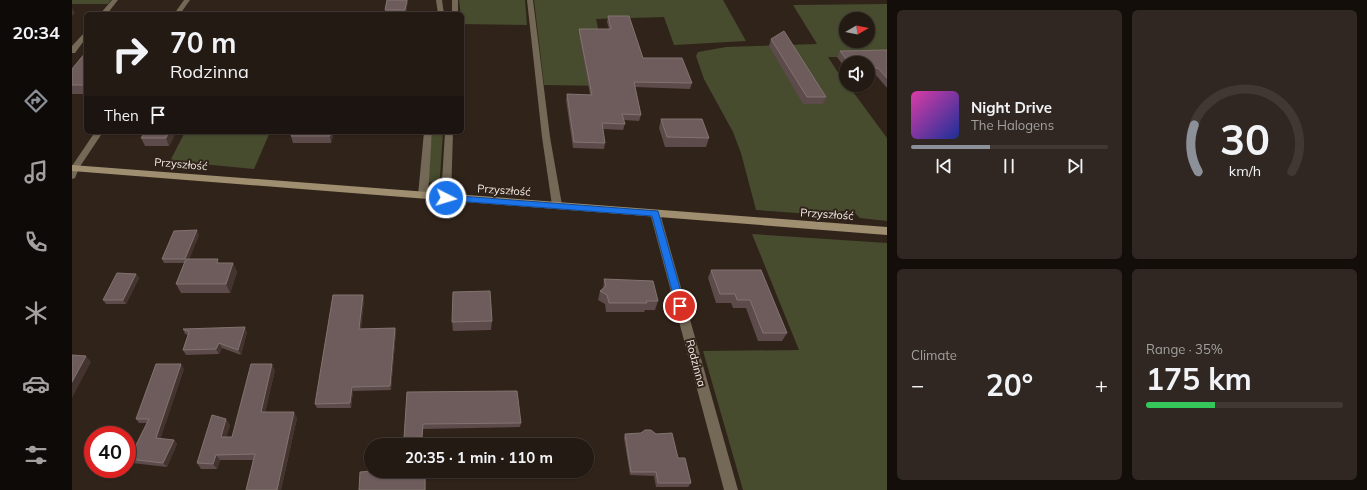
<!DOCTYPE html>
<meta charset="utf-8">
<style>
:root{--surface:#241a14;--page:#302722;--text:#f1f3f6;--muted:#a3a1a0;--line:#413834;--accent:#8c9099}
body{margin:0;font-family:Mulish,sans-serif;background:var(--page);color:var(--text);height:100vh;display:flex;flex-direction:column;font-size:15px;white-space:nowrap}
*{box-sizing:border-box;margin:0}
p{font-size:13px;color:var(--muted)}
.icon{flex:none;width:22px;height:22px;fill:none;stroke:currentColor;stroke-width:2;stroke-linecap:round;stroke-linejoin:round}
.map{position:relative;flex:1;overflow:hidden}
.side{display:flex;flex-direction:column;gap:10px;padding:10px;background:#140e0b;width:480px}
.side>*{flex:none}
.hud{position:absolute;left:12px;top:12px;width:380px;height:122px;border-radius:6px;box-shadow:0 1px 3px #0004,0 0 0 1px var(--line);background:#241a14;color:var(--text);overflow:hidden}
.needle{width:26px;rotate:81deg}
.tools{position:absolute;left:767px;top:12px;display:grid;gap:8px}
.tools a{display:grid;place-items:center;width:36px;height:36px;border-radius:50%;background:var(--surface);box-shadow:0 1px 3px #0004,0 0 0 1px var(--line);font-size:20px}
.speed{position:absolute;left:12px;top:426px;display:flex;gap:8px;font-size:20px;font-weight:700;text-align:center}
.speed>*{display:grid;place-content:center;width:52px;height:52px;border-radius:50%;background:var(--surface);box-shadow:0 1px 3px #0004,0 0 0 1px var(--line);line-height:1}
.speed .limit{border:6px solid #d22;background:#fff;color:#111}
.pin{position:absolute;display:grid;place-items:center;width:34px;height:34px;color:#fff;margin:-17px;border:2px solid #fff;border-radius:50%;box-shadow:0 1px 4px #0007}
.me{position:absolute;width:44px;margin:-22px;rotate:95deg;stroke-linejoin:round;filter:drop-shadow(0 0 3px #0008)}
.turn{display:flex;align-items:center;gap:14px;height:84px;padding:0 20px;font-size:18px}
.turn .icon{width:52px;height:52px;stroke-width:2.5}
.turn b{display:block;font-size:28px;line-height:34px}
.then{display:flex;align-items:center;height:38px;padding:0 20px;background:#0003;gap:8px;font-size:15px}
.big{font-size:30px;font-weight:700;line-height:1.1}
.side .tile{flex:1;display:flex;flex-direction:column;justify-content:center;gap:6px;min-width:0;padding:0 14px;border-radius:6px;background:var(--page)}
.side .dial{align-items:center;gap:0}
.dial svg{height:104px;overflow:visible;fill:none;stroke:var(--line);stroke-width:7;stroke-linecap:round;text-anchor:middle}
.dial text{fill:var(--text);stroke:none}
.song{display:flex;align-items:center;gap:12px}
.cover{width:48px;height:48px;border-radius:6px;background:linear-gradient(135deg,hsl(320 70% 55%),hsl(230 70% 35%))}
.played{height:4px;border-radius:2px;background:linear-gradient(90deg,var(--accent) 40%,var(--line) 40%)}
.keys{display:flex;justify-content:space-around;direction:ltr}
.heat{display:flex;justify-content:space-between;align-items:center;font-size:22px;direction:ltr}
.charge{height:6px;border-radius:3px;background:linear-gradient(90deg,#34c759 35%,var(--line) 0)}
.side .tiles{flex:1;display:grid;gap:10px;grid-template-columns:repeat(2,1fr)}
.trip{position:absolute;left:292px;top:438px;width:230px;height:40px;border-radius:20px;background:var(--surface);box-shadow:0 1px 3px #0004,0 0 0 1px var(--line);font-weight:700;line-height:40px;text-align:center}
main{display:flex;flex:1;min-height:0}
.dock{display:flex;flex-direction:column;width:72px;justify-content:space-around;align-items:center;background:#0e0a08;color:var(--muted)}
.dock .icon{width:28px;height:28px}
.dock .on{color:var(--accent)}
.dock b{font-size:18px;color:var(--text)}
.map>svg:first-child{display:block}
.green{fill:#464c2d;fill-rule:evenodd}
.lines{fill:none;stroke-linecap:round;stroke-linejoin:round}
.lane{fill:#736956;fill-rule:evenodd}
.street{fill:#736956;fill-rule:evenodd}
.secondary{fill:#9f8f70;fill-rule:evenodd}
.wall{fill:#5c4b4a}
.shaded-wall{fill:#443430}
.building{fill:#6d5c5b;stroke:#827370}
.route{fill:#1a73e8;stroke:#114b97}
.labels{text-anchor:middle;stroke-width:4;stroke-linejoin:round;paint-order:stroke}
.street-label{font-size:11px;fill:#f5ece6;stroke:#30231a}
</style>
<main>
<nav class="dock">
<b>20:34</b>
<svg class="icon on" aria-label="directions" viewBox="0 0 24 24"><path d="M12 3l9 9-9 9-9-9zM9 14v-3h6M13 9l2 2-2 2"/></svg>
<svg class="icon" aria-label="music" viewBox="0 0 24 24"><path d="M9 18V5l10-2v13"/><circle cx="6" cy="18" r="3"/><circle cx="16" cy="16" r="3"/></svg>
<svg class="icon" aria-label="phone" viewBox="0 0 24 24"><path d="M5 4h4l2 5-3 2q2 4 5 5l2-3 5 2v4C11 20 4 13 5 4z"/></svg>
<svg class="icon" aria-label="climate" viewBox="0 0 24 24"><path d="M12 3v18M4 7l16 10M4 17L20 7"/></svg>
<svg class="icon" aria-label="car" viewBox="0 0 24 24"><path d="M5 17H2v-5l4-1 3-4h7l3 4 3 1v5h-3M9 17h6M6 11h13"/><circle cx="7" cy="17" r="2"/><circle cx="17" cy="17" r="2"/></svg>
<svg class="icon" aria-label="filters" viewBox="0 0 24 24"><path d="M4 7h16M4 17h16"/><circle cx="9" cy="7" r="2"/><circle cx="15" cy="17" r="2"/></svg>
</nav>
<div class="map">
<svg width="815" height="490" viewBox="0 0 815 490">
<rect width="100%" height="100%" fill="#30231a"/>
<path class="green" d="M0 0H39L36 4H0Z
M387 0H453L455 25 390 24Z
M462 0H651L674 41 602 45 592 17 524 19 539 86 472 85Z
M815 4V57H756L774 85H776L815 138V221L788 218 781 211H769L767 216 684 210 669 153 661 132 632 79 624 56 626 52 654 47 745 44 721 5ZM774 19H796V41H774Z
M113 132H198L182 169 98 161Z
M360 132H371L368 177 367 180 356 183Z
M680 234 815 243V490H671L631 351 727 350Z"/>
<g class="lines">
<path class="lane" d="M112 0H118L108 14H102Z
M364 0H370L372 14H366Z
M380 0H386V14H380Z
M455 0H461L478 137 490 205 485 208 480 205 470 137Z
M23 132H31L7 168 3 178 0 179V166Z
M352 132H360L356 195 351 198 346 195Z
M373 132H381L379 198 374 201 369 198Z"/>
<path class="street" d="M40 0H46L35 14H28Z
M14 32V38L3 53H0V46L12 33Z
M583 210 588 213 666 490H652L578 213Z"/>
<path class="secondary" d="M0 165 815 227V235L0 171Z"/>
</g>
<path class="wall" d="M336 0 334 14H314L313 10Z
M536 16 571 58 620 83 618 89 563 87 569 115 567 121 552 120 553 124 551 130 531 129 533 143 532 149 501 148 494 100 495 94 518 95 507 34V29H537L535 22Z
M699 39 754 97 751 104H731L697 46Z
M815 50V88L803 74H796V63H774V69L765 57 768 51Z
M14 52V94H0V69Z
M589 119 637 138 634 147H593L587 128Z
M73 132H104L97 146H73L69 138Z
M221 132H262L259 143H221L219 136Z
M127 235 117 259 148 263H161L165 272 158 293H109L104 284 112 263H92L90 259Z
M639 270H689L715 333 710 341H686L674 308H661L659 303H644L636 278Z
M64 274 67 278 54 304H34L31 300Z
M532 279 586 301 583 310H573L572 312H534L533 304 526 300 528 291 531 289Z
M291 295 292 300 289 329 323 328 324 332 319 390 281 391 279 408H245L243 404Z
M420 321 419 330 381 331 380 322Z
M111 329 175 332 169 355 150 348 147 354 114 355 111 350 116 335 113 334Z
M112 369 88 439 102 440 105 444 95 467 60 463 57 459 75 423H67L64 419Z
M203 370 193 412 225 418 209 490H174L181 460H148L145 469H129L125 463 154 419 158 425 154 437H160Z
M335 392 449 423 448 427 351 429 350 442H333L332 438Z
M553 434 606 458 619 483 616 487H584L582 476 558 475 552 438Z"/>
<path class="shaded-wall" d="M335 0H336L334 14 333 10Z
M0 8 3 13 0 16Z
M97 132H104L97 146 94 138Z
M259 132H262L259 143 258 136Z
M125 230 127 235 116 263 113 259Z
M161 263 165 272 158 293 154 284Z
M64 274 67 278 54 304 51 300Z
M291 295 292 300 288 334 287 329Z
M173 327 175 332 169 355 166 350Z
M323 328 324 332 319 390 318 386Z
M147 343 150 348 147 354 144 349Z
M14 356 19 362 0 398V382Z
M109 364 112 369 87 443 84 438Z
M200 364 203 370 192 418 189 412Z
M280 387 281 391 279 408 278 403Z
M222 412 225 418 209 490H205Z
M154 419 158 425 153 443 149 437Z
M102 440 105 444 95 467 91 463Z
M144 455 148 460 145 469 141 464Z
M353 471 354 472V490H353Z"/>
<path class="building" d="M315 0H335L333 10H313Z
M536 16H557L571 58H610L620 83 562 82 569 115 550 114 553 124 530 123 533 143 502 142 495 94 520 95 507 29H539Z
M712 31 754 97H735L699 39Z
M815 50V78L806 68H796V63H777L768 51Z
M14 52V85H0V69Z
M589 119H630L637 138 595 137Z
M73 132H97L94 138H69Z
M221 132H259L258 136H219Z
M125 230 113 259H90L102 231Z
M114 259H146L145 263H161L154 284H104Z
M639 270H689L715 333H691L678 300H665L663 294H648Z
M45 273 64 274 51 300H31Z
M532 279 581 281 586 301H574L575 303H537L535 295 528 291 534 286Z
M418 291 420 321 380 322 381 292Z
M261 295H291L287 329 323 328 318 386 280 387 278 403 243 404Z
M173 327 166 350 147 343 144 349 111 350 117 332 111 329Z
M0 355 14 356 0 382Z
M84 364H109L84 438 102 440 91 463 57 459 77 419H64Z
M179 364H200L189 412H222L205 490H174L183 454 144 455 141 464 125 463 140 415 154 419 149 437H160Z
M445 391 449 423 351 424 350 437 332 438 335 392Z
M573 430H579L584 434 600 433 606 458H613L619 483H586L584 472H559L553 434 569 433Z
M300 471H353V490H287L288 472Z"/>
<path class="route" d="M374 195 586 211 613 306 608 310 604 306 580 216 371 200V196Z"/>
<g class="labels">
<g class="street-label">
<text transform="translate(109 164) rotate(5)" y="4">Przyszłość</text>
<text transform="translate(432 190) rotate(4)" y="4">Przyszłość</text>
<text transform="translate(755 214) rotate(4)" y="4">Przyszłość</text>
<text transform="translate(624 363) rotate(75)" y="4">Rodzinna</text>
</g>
</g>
</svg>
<div class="tools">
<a><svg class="needle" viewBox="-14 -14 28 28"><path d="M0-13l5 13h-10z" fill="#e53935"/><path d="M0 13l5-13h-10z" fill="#a3a1a0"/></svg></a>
<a><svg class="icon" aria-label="sound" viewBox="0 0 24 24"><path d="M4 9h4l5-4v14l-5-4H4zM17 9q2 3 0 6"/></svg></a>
</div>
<div class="speed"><div class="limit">40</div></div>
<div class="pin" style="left:608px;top:306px;background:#d93025"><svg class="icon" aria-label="arrive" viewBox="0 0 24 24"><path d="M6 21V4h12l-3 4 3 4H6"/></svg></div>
<svg class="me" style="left:374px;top:198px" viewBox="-20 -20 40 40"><circle r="17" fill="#1a73e8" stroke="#fff" stroke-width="3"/><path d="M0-11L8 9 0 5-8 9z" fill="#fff"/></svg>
<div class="trip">20:35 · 1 min · 110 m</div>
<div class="hud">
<div class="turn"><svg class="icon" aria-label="right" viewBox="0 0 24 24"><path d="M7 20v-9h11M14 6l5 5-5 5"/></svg><div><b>70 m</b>Rodzinna</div></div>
<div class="then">Then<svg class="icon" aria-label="arrive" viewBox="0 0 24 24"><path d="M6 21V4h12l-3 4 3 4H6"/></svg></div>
</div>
</div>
<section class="side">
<div class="tiles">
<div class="tile">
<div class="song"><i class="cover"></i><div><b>Night Drive</b><p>The Halogens</p></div></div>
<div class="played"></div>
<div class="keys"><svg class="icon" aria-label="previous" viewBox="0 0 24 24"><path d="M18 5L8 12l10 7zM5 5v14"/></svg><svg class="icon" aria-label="pause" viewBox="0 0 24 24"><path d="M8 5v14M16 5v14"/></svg><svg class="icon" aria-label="next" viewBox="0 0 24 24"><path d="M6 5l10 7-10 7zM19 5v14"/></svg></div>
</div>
<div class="tile dial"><svg viewBox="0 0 100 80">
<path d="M14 69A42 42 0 1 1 86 69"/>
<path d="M14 69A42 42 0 0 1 11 33" stroke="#8c9099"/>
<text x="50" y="56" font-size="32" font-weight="700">30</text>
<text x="50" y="72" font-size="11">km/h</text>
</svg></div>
<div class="tile"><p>Climate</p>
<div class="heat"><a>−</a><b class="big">20°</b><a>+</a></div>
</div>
<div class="tile"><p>Range · 35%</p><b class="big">175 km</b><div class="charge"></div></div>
</div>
</section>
</main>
